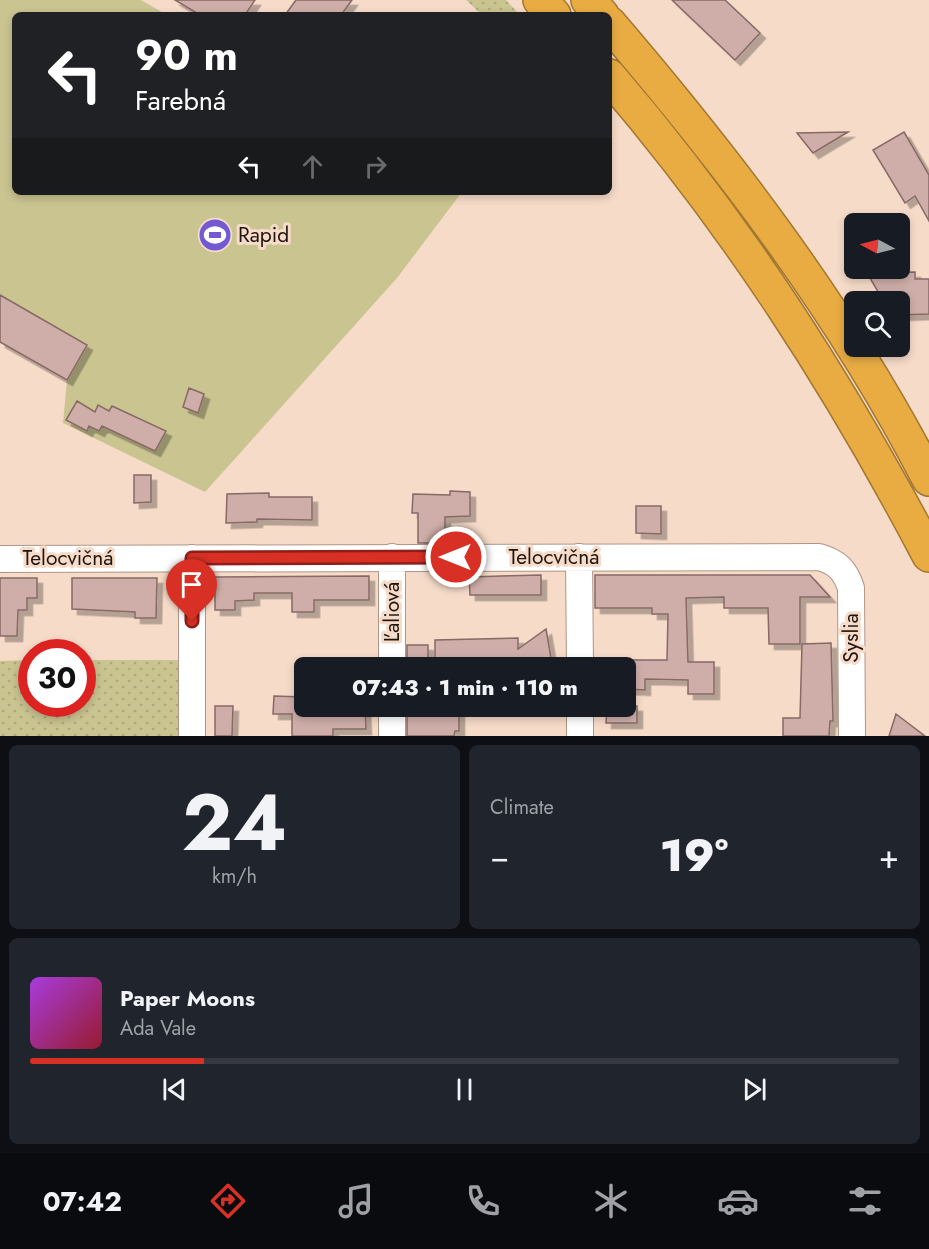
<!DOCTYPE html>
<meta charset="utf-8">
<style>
:root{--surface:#171b24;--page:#20242c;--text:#f1f3f6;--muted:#9ea1a6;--line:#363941;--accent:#d93025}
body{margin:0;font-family:Jost,sans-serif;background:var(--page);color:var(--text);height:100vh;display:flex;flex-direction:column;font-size:22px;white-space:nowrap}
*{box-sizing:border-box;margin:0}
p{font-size:20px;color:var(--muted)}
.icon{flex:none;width:33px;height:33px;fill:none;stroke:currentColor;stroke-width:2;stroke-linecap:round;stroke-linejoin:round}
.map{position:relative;height:736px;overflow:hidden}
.sheet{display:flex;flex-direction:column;gap:9px;padding:9px;background:#0d0f14;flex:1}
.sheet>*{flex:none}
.banner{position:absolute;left:12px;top:12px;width:600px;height:183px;border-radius:9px;box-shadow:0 3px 9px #0003;background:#202124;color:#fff;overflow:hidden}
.needle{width:39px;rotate:277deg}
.fabs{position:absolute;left:844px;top:213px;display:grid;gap:12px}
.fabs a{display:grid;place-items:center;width:66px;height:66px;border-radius:9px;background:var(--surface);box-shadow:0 3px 9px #0003;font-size:30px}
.speed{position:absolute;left:18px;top:639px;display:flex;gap:12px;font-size:30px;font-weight:700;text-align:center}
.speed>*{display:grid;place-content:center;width:78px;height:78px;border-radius:50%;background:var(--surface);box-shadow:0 3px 9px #0003;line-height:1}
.speed .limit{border:9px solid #d22;background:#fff;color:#111}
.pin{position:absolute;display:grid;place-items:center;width:51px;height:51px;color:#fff;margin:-62px -26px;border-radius:50% 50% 50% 0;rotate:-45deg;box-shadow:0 0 6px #0007}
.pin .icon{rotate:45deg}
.me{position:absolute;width:66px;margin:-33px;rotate:270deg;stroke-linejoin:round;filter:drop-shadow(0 0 4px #0008)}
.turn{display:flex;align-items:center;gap:21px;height:126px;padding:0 24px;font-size:27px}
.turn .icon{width:78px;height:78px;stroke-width:2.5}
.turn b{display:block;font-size:42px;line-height:51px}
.lanes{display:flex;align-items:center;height:57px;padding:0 24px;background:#0003;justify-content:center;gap:30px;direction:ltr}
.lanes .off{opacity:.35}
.big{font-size:45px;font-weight:800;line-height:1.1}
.sheet .card{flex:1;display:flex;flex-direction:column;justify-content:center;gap:9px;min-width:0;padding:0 21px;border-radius:9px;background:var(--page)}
.sheet .dial{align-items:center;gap:0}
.dial b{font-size:78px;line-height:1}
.song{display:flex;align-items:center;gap:18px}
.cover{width:72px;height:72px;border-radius:9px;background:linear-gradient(135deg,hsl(280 70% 55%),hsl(350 70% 35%))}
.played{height:6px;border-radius:3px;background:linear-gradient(90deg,var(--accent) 20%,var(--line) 20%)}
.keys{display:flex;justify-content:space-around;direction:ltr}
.heat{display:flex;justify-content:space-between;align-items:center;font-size:33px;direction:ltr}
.sheet .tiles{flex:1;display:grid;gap:9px;grid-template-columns:1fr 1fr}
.card:last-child{grid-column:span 2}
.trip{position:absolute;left:294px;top:657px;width:342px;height:60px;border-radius:9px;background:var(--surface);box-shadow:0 3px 9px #0003;font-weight:800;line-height:60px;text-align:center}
.tab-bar{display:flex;height:96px;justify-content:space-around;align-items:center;background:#090b0e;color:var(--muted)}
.tab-bar .icon{width:42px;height:42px}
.tab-bar .on{color:var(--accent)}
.tab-bar b{font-size:27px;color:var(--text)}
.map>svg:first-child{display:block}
.grass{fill:url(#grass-dots)}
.pitch{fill:#cac491}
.building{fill:#cfaea9;stroke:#876965;stroke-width:1.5;filter:url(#shadow)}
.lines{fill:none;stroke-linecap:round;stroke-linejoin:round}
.minor-casing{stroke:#b09585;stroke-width:28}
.highway-casing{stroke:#a27731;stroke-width:36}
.minor{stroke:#fff;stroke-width:26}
.highway{stroke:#e8ac43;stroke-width:33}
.route-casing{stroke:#8d1f18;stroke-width:15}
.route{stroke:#d93025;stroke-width:10}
.labels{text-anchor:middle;stroke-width:6;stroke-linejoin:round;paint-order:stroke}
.poi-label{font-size:21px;fill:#1f150f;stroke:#f7dbc9;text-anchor:start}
.street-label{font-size:21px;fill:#1f150f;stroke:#f7dbc9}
</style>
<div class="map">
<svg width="929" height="736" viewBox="0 0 929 736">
<defs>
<pattern id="grass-dots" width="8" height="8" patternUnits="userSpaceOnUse" patternTransform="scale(1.5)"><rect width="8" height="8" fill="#cac491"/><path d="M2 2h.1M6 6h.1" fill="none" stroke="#ada87c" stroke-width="1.8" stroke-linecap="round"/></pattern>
<filter id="shadow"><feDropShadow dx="5.5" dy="5.5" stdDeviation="0" flood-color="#0004"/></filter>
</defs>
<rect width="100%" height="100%" fill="#f7dbc9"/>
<path class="grass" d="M466 0H506L520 15H482Z
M31 660 32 704H82L83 660H184V736H0V661Z"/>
<path class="pitch" d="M0 0H141L167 15H15V192H462L397 278 205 492 63 423 67 380 0 342Z"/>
<path class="building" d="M175 0H255L245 15H200Z
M296 0H352L341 15H285Z
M672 0H725L760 33 735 60Z
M848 132 813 153 797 133Z
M904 132 929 175V221L915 196 905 203 873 150Z
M915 272V279H929V314L900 315V302H884L867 273Z
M0 295 87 345 67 380 0 342Z
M189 388 204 394 198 413 183 407Z
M77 401 95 412 98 405 109 411 112 406 166 431 155 451 102 426 99 431 89 426 87 431 66 420Z
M134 475H151V502L134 503Z
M450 491 470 492V516L445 517V543H418V513H412L413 494 450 495Z
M269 493V497H312V520L257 519V522L226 523 227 494Z
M636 506H661V534L636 533Z
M541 575V595H470L469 577Z
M595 575H810L830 597H800V644H769L768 608H724V597L686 598 688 662H714V694H688V680L645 679V690L626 689V660H667L668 614H652V608H595Z
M369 576V600H314V612H292V593H254V600L235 601V610H215V577Z
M0 578H37V598H27V610H18L17 636H0Z
M72 578H157L156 618H135V612L72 609Z
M546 629 551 658 435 659V640L518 638V649Z
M831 643 833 721H830L829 736H783V718H800L802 644Z
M407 645H428V668H407Z
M274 696 304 697V706H365L366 729H333V736H292V714H273Z
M215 706H233L232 736H215Z
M407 706H459V731H455L454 736H407Z
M607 706H637V723H606Z
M896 714 925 736H889Z"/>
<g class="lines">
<defs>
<path id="minor" d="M579 557 580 668
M192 558V736
M0 559 819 557C837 562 845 570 851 588L852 736
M392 668V557
M580 706V736
M392 736V706"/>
<path id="highway" d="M540 0 554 15
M588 0 602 15
M609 23C730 164 844 314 929 479
M609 76C737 225 838 382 929 555"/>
</defs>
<use href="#minor" class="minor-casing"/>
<use href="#highway" class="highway-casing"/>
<use href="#minor" class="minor"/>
<use href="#highway" class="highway"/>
</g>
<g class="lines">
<defs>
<path id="route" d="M192 621V558L456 557"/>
</defs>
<use href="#route" class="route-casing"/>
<use href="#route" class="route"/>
</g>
<defs>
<symbol id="stadium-disc" viewBox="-11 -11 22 22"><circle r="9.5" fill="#735ad4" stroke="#f7dbc9"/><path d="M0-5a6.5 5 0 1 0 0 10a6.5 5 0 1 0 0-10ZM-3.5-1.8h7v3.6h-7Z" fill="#fff"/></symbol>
</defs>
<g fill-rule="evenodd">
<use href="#stadium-disc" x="196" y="216" width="38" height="38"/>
</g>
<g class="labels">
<g class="poi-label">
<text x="238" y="242">Rapid</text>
</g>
<g class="street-label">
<text x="554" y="564">Telocvičná</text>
<text x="68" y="565">Telocvičná</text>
<text transform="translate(392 612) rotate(-90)" y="7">Ľaliová</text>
<text transform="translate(851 638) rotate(-90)" y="7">Syslia</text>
</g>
</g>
</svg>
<div class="fabs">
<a><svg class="needle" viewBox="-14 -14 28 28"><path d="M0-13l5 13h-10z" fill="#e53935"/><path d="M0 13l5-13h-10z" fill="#9ea1a6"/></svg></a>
<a><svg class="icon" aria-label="search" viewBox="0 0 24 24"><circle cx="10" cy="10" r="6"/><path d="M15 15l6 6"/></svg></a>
</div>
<div class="speed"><div class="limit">30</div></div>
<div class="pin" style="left:192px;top:621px;background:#d93025"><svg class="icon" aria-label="arrive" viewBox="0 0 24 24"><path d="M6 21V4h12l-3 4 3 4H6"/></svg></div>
<svg class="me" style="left:456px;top:557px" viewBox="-20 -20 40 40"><circle r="17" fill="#d93025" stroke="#fff" stroke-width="3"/><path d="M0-11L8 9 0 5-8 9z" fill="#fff"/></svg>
<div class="trip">07:43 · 1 min · 110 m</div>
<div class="banner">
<div class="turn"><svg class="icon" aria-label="left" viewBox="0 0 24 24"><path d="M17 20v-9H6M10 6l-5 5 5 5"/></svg><div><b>90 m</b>Farebná</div></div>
<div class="lanes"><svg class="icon" aria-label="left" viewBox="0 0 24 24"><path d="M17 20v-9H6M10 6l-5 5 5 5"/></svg><svg class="icon off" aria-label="ahead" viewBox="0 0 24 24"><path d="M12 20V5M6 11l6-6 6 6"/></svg><svg class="icon off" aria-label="right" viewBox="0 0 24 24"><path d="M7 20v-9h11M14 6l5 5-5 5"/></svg></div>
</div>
</div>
<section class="sheet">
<div class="tiles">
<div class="card dial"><b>24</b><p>km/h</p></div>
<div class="card"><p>Climate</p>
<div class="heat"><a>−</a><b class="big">19°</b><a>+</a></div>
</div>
<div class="card">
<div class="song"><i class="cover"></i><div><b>Paper Moons</b><p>Ada Vale</p></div></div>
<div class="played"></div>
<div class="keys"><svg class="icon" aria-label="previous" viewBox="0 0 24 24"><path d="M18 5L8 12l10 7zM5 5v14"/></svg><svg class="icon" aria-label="pause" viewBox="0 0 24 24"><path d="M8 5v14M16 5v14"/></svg><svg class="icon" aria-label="next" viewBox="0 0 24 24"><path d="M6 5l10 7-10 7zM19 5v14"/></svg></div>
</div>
</div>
</section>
<nav class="tab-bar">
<b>07:42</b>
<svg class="icon on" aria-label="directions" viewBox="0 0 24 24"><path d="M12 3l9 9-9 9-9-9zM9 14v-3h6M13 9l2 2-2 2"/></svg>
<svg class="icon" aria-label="music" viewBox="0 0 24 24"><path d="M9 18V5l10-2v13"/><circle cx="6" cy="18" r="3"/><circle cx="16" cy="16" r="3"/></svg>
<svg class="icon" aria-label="phone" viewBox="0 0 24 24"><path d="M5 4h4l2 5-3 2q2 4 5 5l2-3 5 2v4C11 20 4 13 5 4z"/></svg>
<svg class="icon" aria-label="climate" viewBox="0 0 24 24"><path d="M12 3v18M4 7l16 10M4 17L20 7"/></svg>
<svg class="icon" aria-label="car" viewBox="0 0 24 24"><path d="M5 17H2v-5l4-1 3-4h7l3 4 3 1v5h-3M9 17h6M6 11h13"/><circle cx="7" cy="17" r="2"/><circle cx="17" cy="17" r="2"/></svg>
<svg class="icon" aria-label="filters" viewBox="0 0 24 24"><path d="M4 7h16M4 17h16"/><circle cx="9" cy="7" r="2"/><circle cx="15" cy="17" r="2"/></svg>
</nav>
